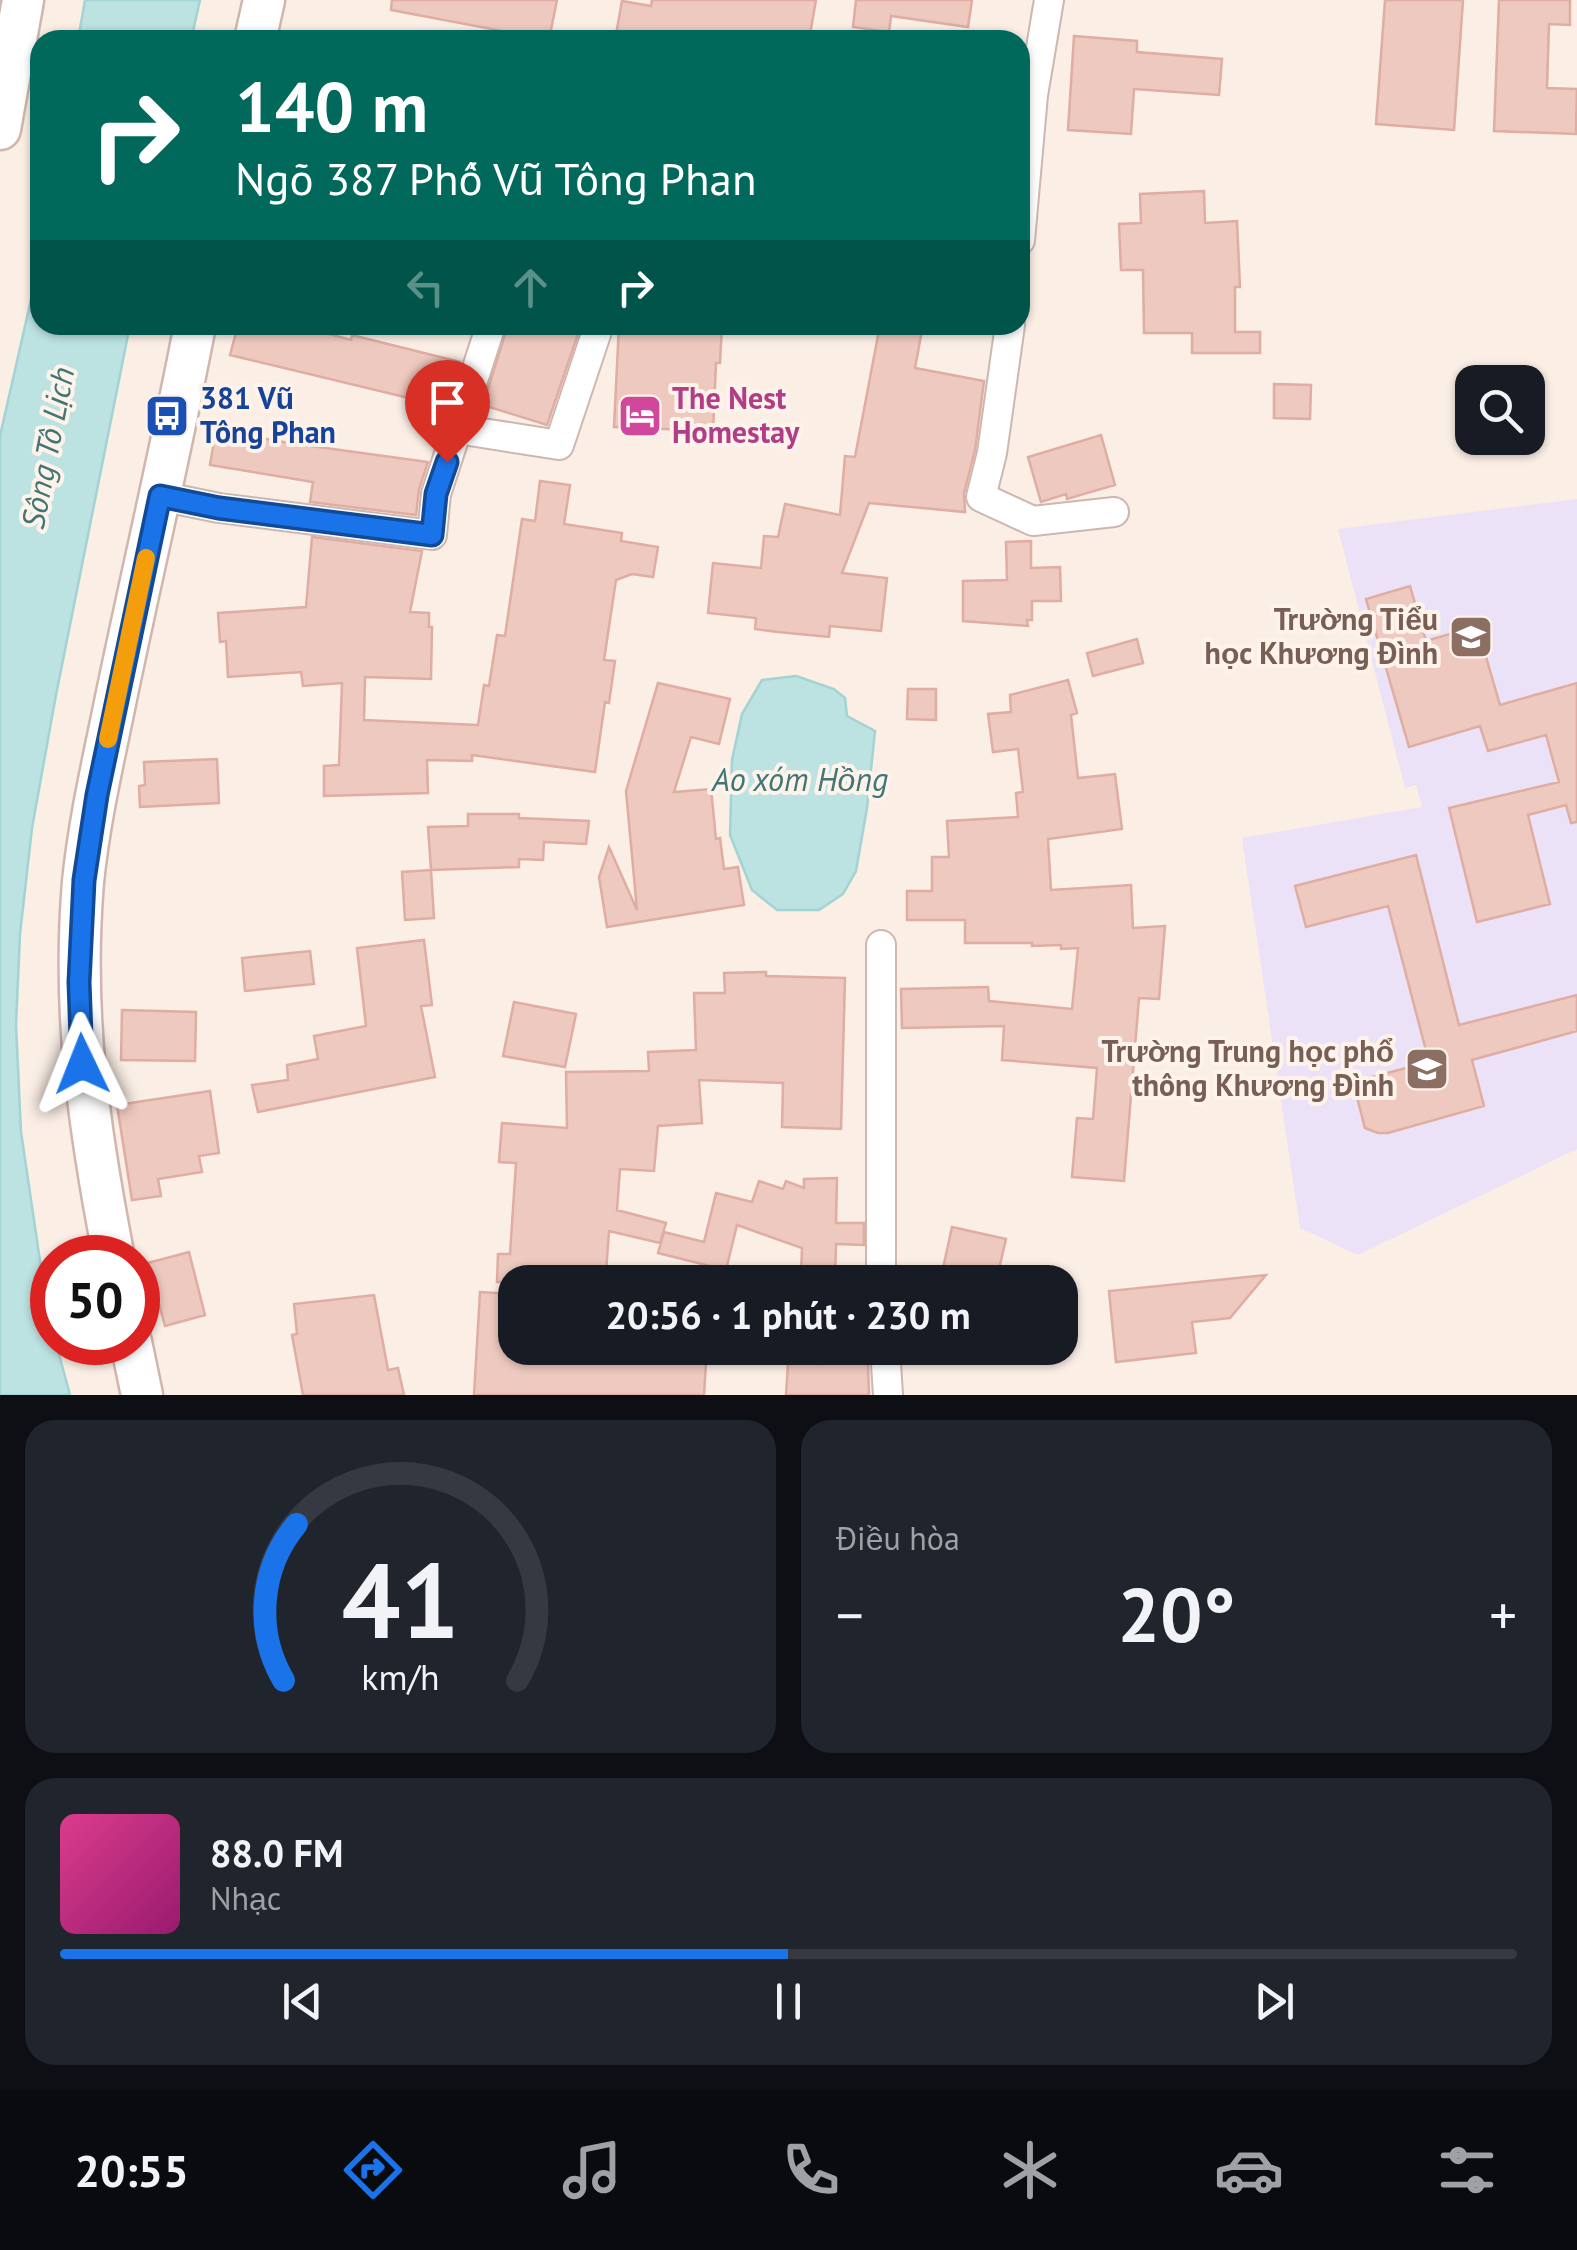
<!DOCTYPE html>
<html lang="vi">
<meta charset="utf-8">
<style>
:root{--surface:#171b24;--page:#20242c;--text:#f1f3f6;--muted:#9ea1a6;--line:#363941;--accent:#1a73e8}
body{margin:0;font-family:"PT Sans",sans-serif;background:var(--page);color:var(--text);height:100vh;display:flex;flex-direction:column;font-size:38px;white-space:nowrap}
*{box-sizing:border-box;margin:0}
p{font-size:32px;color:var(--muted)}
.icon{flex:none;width:55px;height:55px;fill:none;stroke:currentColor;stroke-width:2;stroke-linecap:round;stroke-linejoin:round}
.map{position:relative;height:1395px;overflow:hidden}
.sheet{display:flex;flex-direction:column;gap:25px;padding:25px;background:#0d0f14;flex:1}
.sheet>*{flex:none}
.top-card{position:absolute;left:30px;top:30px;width:1000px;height:305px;border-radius:30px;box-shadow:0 2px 8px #0004;background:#00695c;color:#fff;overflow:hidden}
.buttons{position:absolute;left:1455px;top:365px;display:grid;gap:20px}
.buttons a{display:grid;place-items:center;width:90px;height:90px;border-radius:20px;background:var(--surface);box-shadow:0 2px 8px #0004;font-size:50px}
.speed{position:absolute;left:30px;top:1235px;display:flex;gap:20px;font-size:50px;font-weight:700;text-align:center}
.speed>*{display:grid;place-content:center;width:130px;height:130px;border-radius:50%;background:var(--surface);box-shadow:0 2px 8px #0004;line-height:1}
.speed .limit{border:15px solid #d22;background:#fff;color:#111}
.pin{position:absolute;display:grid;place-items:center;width:85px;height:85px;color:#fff;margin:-102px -42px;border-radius:50% 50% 50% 0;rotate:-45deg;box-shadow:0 0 10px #0007}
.pin .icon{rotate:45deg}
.me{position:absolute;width:110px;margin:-55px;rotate:358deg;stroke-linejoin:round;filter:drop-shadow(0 0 8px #0008)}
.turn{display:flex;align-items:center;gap:35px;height:210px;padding:0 40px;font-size:45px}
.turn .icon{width:130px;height:130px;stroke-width:2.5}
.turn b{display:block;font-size:70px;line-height:85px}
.lanes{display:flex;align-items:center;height:95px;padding:0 40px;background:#0003;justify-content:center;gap:50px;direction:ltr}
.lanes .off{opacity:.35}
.big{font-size:75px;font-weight:700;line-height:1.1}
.sheet .card{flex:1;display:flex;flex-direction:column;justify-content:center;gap:15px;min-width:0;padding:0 35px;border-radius:30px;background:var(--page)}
.sheet .dial{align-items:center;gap:0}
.dial svg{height:260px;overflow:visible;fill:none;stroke:var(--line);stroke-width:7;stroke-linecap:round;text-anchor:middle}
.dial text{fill:var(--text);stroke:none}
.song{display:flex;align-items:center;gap:30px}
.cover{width:120px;height:120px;border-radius:15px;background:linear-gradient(135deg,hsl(330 70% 55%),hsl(320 70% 35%))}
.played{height:10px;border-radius:5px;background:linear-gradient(90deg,var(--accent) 50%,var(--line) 50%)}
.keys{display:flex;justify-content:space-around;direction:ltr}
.heat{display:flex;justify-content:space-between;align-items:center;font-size:55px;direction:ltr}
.sheet .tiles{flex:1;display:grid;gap:25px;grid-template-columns:1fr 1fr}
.card:last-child{grid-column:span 2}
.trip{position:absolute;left:498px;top:1265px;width:580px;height:100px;border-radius:30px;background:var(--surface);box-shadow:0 2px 8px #0004;font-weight:700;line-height:100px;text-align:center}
.tab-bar{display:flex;height:160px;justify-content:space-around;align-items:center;background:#090b0e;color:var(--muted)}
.tab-bar .icon{width:70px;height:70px}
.tab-bar .on{color:var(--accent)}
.tab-bar b{font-size:45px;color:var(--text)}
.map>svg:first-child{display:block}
.education{fill:#ebe2f7}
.water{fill:#bce2e1;stroke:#a3d3d2;stroke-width:2.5}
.building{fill:#eec9bf;stroke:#dfada1;stroke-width:2.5}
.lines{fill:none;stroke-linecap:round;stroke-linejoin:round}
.street-casing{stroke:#cdb7b0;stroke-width:32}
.secondary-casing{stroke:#d0b6ad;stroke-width:45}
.street{stroke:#fff;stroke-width:28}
.secondary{stroke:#fff;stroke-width:40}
.route-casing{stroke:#114b97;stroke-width:25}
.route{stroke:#1a73e8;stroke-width:18}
.slow{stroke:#f59e0b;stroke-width:18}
.labels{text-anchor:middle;stroke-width:8;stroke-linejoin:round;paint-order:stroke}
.transit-label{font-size:30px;font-weight:bold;fill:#164399;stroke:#fdf3eb;text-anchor:start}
.hotel-label{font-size:30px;font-weight:bold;fill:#b23c85;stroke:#fdf3eb;text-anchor:start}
.education-label{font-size:30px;font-weight:bold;fill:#785e54;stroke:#fdf3eb;text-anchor:end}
.water-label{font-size:32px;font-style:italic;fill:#427675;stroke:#fdf3eb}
</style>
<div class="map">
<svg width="1577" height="1395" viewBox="0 0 1577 1395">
<rect width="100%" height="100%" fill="#faeee5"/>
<path class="education" d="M1577 499V1149L1358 1255 1300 1228 1242 838 1422 807 1416 785 1405 788 1338 529Z"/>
<path class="water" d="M85 0H200L191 40H78Z
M40 260V325H130L56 695 32 828 20 934 16 1025 21 1132 52 1342 56 1343 70 1395H0V436Z
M796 676 834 689 845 698 847 716 875 731 867 808 856 871 843 894 819 910H777L752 890 730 835 732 760 742 714 762 680Z"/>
<path class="building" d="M392 0H557L549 40 391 10Z
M652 0H816L809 40H615L622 1 651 6Z
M856 0H972L968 27 891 16 889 32 853 27Z
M1385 0H1463L1454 130 1376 124Z
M1499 0H1570V25L1549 24 1547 88 1577 89 1576 134 1494 131Z
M1074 36 1137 41V52L1222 59 1219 95 1134 89 1131 134 1068 130Z
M1204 191 1205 223 1237 221 1240 287H1235V332H1260V353H1192V333H1144L1143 270H1121L1119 224 1141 223 1140 194Z
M238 325H296L351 340 352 335 460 362 446 407 230 355Z
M508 325H581L547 425 483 405Z
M619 325H722L720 363H716L713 431 614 427Z
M880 325H923L915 368 984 381 975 450 964 493 965 512 869 503 842 573 887 578 881 631 830 626 829 637 778 632 755 629 756 618 708 613 713 563 761 568 764 536 778 537 785 504 840 515 845 456 855 457Z
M1274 384 1311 385 1310 419 1274 418Z
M216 430 289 443 428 462 419 489 416 515 310 502 313 482 210 465Z
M1101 435 1115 485 1067 499 1066 494 1041 502 1028 457Z
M540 481 570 485 564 524 622 533 621 541 658 547 653 577 632 574 616 580 604 660 615 661 609 703 605 702 595 772 472 755V761L427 760 428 793 324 796V766L339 765 342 683 303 686 301 672 228 677 226 641 220 642 218 613 306 607 312 537 422 551 410 612 429 613V627H432L431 679 365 677 364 720 478 725 484 685 489 686 497 635 505 636 522 519 535 521Z
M1031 541V568L1060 567 1061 601H1032V620H1027L1028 626 963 621V581L1007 580 1006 542Z
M1410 586 1426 641 1477 626 1500 705 1577 683V822L1571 823 1566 805 1528 815 1550 904 1477 922 1449 808 1559 782 1546 735 1488 751 1480 726 1409 747 1366 599Z
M1137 639 1143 663 1093 676 1087 653Z
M1068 680 1077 713 1071 715 1078 778 1115 774 1122 829 1048 839 1051 890 1131 885 1133 928 1165 926 1159 999 1139 998 1124 1181 1072 1177 1077 1118 1093 1119 1097 1068 1002 1060 1004 1026 902 1028 901 989 988 987 989 1001 1072 1009 1078 948 1061 949V945L1032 946V943H965V920H907V891H932V857H949L947 821 1018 817 1016 793 1023 792 1018 749 993 752 988 714 1011 712 1010 695Z
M658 683 730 699 719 744 691 737 674 792 711 789 716 839 720 838 724 869 738 867 744 905 607 927 599 877 609 847 637 910 626 791Z
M908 689H936V720L907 719Z
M217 759 219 803 140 807 139 786 145 785 144 762Z
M468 814H519V818L589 821 586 844 544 842 543 860 519 859V867L431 870 428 827 468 826Z
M1416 855 1459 1025 1577 995V1031L1472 1060 1484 1106 1388 1133H1378L1365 1128 1353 1082 1429 1062 1388 906 1306 927 1295 886Z
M431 870 434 918 405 920 402 872Z
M424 940 432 1005 421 1006 435 1077 258 1112 252 1085 288 1080 287 1065 318 1059 314 1036 366 1026 357 948Z
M310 951 314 984 245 991 242 958Z
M766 972V976L845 978 841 1129 782 1127 783 1083 699 1080 702 1123 658 1126 654 1171 620 1169 617 1210 666 1223 660 1243 609 1231 606 1273H600L599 1282H497L498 1254H510L516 1163 499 1162 502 1123 567 1128 566 1072 649 1071 648 1052 696 1050 694 993H725L724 973Z
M514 1002 576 1014 565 1067 503 1056Z
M122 1010 196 1012 195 1061 121 1060Z
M210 1091 219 1153 199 1156 202 1172 158 1179 161 1196 132 1200 117 1105Z
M837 1178 836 1223H864V1245L836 1244 835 1278 801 1277 802 1248 737 1225 726 1270 658 1253 664 1232 704 1242 716 1193 752 1202 759 1181 783 1189 786 1181 804 1188V1179Z
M952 1227 1006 1239 996 1282H940Z
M189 1252 205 1315 165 1326 148 1263Z
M1266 1275 1230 1318 1192 1322 1196 1353 1116 1362 1109 1291Z
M480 1292 515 1294V1348H707L704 1395H474Z
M374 1295 388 1370 398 1368 404 1395H303L292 1335 297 1334 294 1304Z
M789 1348H821L820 1364 868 1362 869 1395H786Z"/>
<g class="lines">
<defs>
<path id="street" d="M1020 240 1033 95 1049 0
M1010 325 992 453 981 497 1033 521 1114 512
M457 429 559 445 599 325
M160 496 219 508 432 535 436 494 491 325
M881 945V1282
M885 1348 888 1395"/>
<path id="secondary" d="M255 40 264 0
M0 129 23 0
M114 1258C89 1129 72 1014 83 882 89 822 103 762 115 703 141 577 171 451 195 325
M131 1342 142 1395"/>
</defs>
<use href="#street" class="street-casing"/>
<use href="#secondary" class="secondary-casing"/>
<use href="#street" class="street"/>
<use href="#secondary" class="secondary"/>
</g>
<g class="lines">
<defs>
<path id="route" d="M82 1064 79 982 84 880 97 795 160 496 219 508 432 535 436 494 447 462"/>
</defs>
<use href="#route" class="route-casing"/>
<use href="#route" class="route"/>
<path class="slow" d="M108 739 146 558"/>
</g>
<defs>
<symbol id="bus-square" viewBox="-11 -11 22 22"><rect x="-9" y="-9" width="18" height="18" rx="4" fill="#1a4fb4" stroke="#fdf3eb"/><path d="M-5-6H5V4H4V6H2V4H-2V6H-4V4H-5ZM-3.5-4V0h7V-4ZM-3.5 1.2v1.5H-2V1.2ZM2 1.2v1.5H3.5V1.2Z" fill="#fff"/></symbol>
<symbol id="hotel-square" viewBox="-11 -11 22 22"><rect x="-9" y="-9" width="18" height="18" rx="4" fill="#d1479c" stroke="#fdf3eb"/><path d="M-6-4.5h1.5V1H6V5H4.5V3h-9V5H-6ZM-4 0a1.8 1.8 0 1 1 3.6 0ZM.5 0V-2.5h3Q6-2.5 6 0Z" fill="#fff"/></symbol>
<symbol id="school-square" viewBox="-11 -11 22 22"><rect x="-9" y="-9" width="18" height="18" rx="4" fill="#8d6e63" stroke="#fdf3eb"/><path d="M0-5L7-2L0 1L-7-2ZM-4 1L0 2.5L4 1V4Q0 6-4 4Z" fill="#fff"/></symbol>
</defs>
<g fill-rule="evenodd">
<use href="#bus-square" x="142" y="391" width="50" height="50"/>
<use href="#hotel-square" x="615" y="391" width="50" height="50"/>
<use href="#school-square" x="1446" y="612" width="50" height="50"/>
<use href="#school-square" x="1402" y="1044" width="50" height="50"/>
</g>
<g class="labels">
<g class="transit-label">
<text x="200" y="409">381 Vũ<tspan x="200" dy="34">Tông Phan</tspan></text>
</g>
<g class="hotel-label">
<text x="672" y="409">The Nest<tspan x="672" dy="34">Homestay</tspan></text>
</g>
<g class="education-label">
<text x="1438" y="630">Trường Tiểu<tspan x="1438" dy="34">học Khương Đình</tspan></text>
<text x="1394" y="1062">Trường Trung học phổ<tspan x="1394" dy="34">thông Khương Đình</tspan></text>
</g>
<g class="water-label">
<text transform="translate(48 448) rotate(-79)" y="11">Sông Tô Lịch</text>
<text x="800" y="791">Ao xóm Hồng</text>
</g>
</g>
</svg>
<div class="buttons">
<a><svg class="icon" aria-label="search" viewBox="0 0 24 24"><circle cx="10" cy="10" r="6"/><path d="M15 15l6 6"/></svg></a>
</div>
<div class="speed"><div class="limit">50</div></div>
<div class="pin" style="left:447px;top:462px;background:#d93025"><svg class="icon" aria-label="arrive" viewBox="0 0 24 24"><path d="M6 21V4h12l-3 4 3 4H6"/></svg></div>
<svg class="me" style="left:82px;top:1064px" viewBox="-20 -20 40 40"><path d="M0-17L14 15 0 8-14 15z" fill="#1a73e8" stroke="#fff" stroke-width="4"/></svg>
<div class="trip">20:56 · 1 phút · 230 m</div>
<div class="top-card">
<div class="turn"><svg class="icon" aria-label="right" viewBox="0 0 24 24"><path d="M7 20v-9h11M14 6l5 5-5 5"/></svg><div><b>140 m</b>Ngõ 387 Phố Vũ Tông Phan</div></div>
<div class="lanes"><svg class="icon off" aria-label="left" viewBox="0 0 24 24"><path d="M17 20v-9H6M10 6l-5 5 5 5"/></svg><svg class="icon off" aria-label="ahead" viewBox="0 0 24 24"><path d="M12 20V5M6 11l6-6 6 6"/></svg><svg class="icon" aria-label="right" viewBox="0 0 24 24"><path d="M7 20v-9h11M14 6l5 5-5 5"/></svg></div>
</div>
</div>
<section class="sheet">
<div class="tiles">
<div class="card dial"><svg viewBox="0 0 100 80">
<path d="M14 69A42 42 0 1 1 86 69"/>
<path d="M14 69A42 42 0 0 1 18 21" stroke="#1a73e8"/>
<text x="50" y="56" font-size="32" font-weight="700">41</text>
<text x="50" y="72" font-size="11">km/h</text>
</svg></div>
<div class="card"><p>Điều hòa</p>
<div class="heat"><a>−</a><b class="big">20°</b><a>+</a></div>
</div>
<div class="card">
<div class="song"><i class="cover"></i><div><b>88.0 FM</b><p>Nhạc</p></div></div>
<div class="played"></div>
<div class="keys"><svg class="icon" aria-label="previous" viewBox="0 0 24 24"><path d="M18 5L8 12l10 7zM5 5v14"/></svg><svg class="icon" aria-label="pause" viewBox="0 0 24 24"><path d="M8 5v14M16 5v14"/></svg><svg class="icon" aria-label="next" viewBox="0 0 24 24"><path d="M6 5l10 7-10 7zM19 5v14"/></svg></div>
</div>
</div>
</section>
<nav class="tab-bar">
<b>20:55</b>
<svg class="icon on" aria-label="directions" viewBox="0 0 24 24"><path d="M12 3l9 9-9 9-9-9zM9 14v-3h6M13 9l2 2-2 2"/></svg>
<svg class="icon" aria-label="music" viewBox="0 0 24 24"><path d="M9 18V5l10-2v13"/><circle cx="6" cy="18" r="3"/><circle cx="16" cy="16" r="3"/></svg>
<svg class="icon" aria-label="phone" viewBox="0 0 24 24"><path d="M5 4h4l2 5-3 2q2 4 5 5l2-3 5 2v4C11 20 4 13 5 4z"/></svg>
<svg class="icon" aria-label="climate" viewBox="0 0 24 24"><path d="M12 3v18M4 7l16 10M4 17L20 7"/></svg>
<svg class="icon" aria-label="car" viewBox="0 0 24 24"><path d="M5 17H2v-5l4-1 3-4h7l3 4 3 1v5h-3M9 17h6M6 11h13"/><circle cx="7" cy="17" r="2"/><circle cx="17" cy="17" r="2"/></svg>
<svg class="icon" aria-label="filters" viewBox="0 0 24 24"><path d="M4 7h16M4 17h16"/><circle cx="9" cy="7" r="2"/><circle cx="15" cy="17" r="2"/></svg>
</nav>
